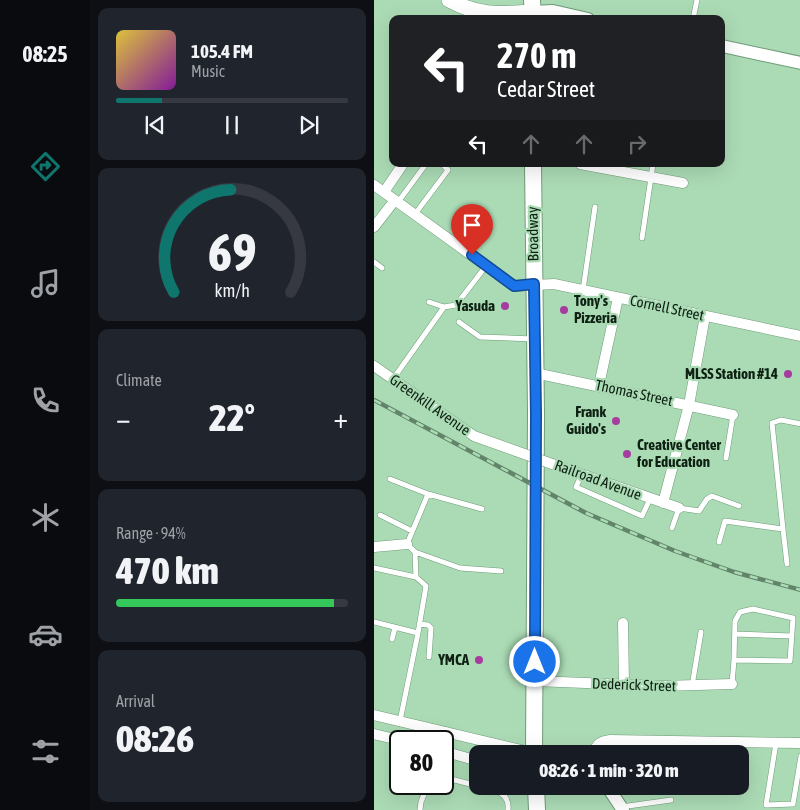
<!DOCTYPE html>
<meta charset="utf-8">
<style>
:root{--surface:#171b24;--page:#20242c;--text:#f1f3f6;--muted:#9ea1a6;--line:#363941;--accent:#0f766e}
body{margin:0;font-family:"Asap Condensed",sans-serif;background:var(--page);color:var(--text);height:100vh;display:flex;flex-direction:column;font-size:19px;white-space:nowrap}
*{box-sizing:border-box;margin:0}
p{font-size:16px;color:var(--muted)}
.icon{flex:none;width:28px;height:28px;fill:none;stroke:currentColor;stroke-width:2;stroke-linecap:round;stroke-linejoin:round}
.map{position:relative;flex:1;overflow:hidden}
.panel{display:flex;flex-direction:column;gap:8px;padding:8px;background:#0d0f14;width:284px}
.panel>*{flex:none}
.top-card{position:absolute;left:15px;top:15px;width:336px;height:152px;border-radius:10px;box-shadow:0 5px 20px #0002;background:#202124;color:#fff;overflow:hidden}
.speed{position:absolute;left:15px;top:730px;display:flex;gap:10px;font-size:25px;font-weight:700;text-align:center}
.speed>*{display:grid;place-content:center;width:65px;height:65px;border-radius:50%;background:var(--surface);box-shadow:0 5px 20px #0002;line-height:1}
.speed .limit{border:2px solid #111;border-radius:8px;background:#fff;color:#111}
.pin{position:absolute;display:grid;place-items:center;width:42px;height:42px;color:#fff;margin:-51px -21px;border-radius:50% 50% 50% 0;rotate:-45deg;box-shadow:0 0 5px #0007}
.pin .icon{rotate:45deg}
.me{position:absolute;width:55px;margin:-28px;rotate:0deg;stroke-linejoin:round;filter:drop-shadow(0 0 4px #0008)}
.turn{display:flex;align-items:center;gap:18px;height:105px;padding:0 25px;font-size:22px}
.turn .icon{width:65px;height:65px;stroke-width:2.5}
.turn b{display:block;font-size:35px;line-height:42px}
.lanes{display:flex;align-items:center;height:48px;padding:0 25px;background:#0003;justify-content:center;gap:25px;direction:ltr}
.lanes .off{opacity:.35}
.big{font-size:38px;font-weight:800;line-height:1.1}
.panel .tile{flex:1;display:flex;flex-direction:column;justify-content:center;gap:8px;min-width:0;padding:0 18px;border-radius:10px;background:var(--page)}
.panel .dial{align-items:center;gap:0}
.dial svg{height:130px;overflow:visible;fill:none;stroke:var(--line);stroke-width:7;stroke-linecap:round;text-anchor:middle}
.dial text{fill:var(--text);stroke:none}
.song{display:flex;align-items:center;gap:15px}
.cover{width:60px;height:60px;border-radius:8px;background:linear-gradient(135deg,hsl(50 70% 55%),hsl(290 70% 35%))}
.played{height:5px;border-radius:2px;background:linear-gradient(90deg,var(--accent) 20%,var(--line) 20%)}
.keys{display:flex;justify-content:space-around;direction:ltr}
.heat{display:flex;justify-content:space-between;align-items:center;font-size:28px;direction:ltr}
.charge{height:8px;border-radius:4px;background:linear-gradient(90deg,#34c759 94%,var(--line) 0)}
.trip{position:absolute;left:95px;top:745px;width:280px;height:50px;border-radius:10px;background:var(--surface);box-shadow:0 5px 20px #0002;font-weight:800;line-height:50px;text-align:center}
main{display:flex;flex:1;min-height:0}
.menu{display:flex;flex-direction:column;width:90px;justify-content:space-around;align-items:center;background:#090b0e;color:var(--muted)}
.menu .icon{width:35px;height:35px}
.menu .active{color:var(--accent)}
.menu b{font-size:22px;color:var(--text)}
.map>svg:first-child{display:block}
.lines{fill:none;stroke-linecap:round;stroke-linejoin:round}
.service-casing{stroke:#6e9c78;stroke-width:6}
.minor-casing{stroke:#6e9c78;stroke-width:11}
.tertiary-casing{stroke:#6e9c78;stroke-width:14}
.primary-casing{stroke:#6e9c78;stroke-width:16}
.trunk-casing{stroke:#6e9c78;stroke-width:18}
.service{stroke:#fff;stroke-width:5}
.minor{stroke:#fff;stroke-width:10}
.tertiary{stroke:#fff;stroke-width:12}
.primary{stroke:#fff;stroke-width:15}
.trunk{stroke:#fff;stroke-width:16}
.rail-casing{stroke:#62846a;stroke-width:4.5}
.rail{stroke:#abdbb5;stroke-width:2.5;stroke-dasharray:8;stroke-linecap:butt}
.minor-bridge-casing{stroke:#6e9c78;stroke-width:11;stroke-linecap:butt}
.minor-bridge{stroke:#fff;stroke-width:10}
.route-casing{stroke:#114b97;stroke-width:12}
.route{stroke:#1a73e8;stroke-width:9}
.poi-dot{fill:#a53c9e;stroke:#abdbb5;stroke-width:2}
.labels{text-anchor:middle;stroke-width:4.5;stroke-linejoin:round;paint-order:stroke}
.street-label{font-size:15px;fill:#0e2113;stroke:#abdbb5}
.poi-label{font-size:15px;font-weight:bold;fill:#0e2113;stroke:#abdbb5;text-anchor:end}
</style>
<main>
<nav class="menu">
<b>08:25</b>
<svg class="icon active" aria-label="directions" viewBox="0 0 24 24"><path d="M12 3l9 9-9 9-9-9zM9 14v-3h6M13 9l2 2-2 2"/></svg>
<svg class="icon" aria-label="music" viewBox="0 0 24 24"><path d="M9 18V5l10-2v13"/><circle cx="6" cy="18" r="3"/><circle cx="16" cy="16" r="3"/></svg>
<svg class="icon" aria-label="phone" viewBox="0 0 24 24"><path d="M5 4h4l2 5-3 2q2 4 5 5l2-3 5 2v4C11 20 4 13 5 4z"/></svg>
<svg class="icon" aria-label="climate" viewBox="0 0 24 24"><path d="M12 3v18M4 7l16 10M4 17L20 7"/></svg>
<svg class="icon" aria-label="car" viewBox="0 0 24 24"><path d="M5 17H2v-5l4-1 3-4h7l3 4 3 1v5h-3M9 17h6M6 11h13"/><circle cx="7" cy="17" r="2"/><circle cx="17" cy="17" r="2"/></svg>
<svg class="icon" aria-label="filters" viewBox="0 0 24 24"><path d="M4 7h16M4 17h16"/><circle cx="9" cy="7" r="2"/><circle cx="15" cy="17" r="2"/></svg>
</nav>
<section class="panel">
<div class="tile">
<div class="song"><i class="cover"></i><div><b>105.4 FM</b><p>Music</p></div></div>
<div class="played"></div>
<div class="keys"><svg class="icon" aria-label="previous" viewBox="0 0 24 24"><path d="M18 5L8 12l10 7zM5 5v14"/></svg><svg class="icon" aria-label="pause" viewBox="0 0 24 24"><path d="M8 5v14M16 5v14"/></svg><svg class="icon" aria-label="next" viewBox="0 0 24 24"><path d="M6 5l10 7-10 7zM19 5v14"/></svg></div>
</div>
<div class="tile dial"><svg viewBox="0 0 100 80">
<path d="M14 69A42 42 0 1 1 86 69"/>
<path d="M14 69A42 42 0 0 1 49 6" stroke="#0f766e"/>
<text x="50" y="56" font-size="32" font-weight="700">69</text>
<text x="50" y="72" font-size="11">km/h</text>
</svg></div>
<div class="tile"><p>Climate</p>
<div class="heat"><a>−</a><b class="big">22°</b><a>+</a></div>
</div>
<div class="tile"><p>Range · 94%</p><b class="big">470 km</b><div class="charge"></div></div>
<div class="tile"><p>Arrival</p><b class="big">08:26</b></div>
</section>
<div class="map">
<svg width="427" height="810" viewBox="0 0 427 810">
<rect width="100%" height="100%" fill="#abdbb5"/>
<g class="lines">
<defs>
<path id="service" d="M319 19 323 0
M24 202 52 164
M41 214 74 170 68 164
M268 238 279 164
M0 262 8 268
M209 290 221 207
M55 302 70 307 82 305 112 266
M85 322 106 337 160 339
M19 379 70 307
M352 458 359 415
M208 474 202 487 268 516 276 499
M16 479 54 494
M6 515 38 531
M298 528 305 508 325 511 333 499 338 496 365 506
M409 529 398 423 407 420 427 424
M345 542 351 521 409 529 413 564
M41 552 86 568 127 571
M0 568 42 577 52 586 44 633
M42 577 41 552 33 544 54 494 108 509
M379 609 419 618 416 661 360 660 361 621 366 612Z
M0 622 44 633 26 721
M45 624 54 625 57 628 55 657
M361 634 418 636
M18 639 21 628
M358 684 360 660
M318 686 327 632
M402 743 392 805 419 804 427 756
M329 754V742
M69 777 104 786
M106 786C120 790 136 792 134 810
M328 789V786
M247 807 297 800
M46 810 47 802 54 784"/>
<path id="minor" d="M206 164 309 183
M0 185 140 286 180 284 427 336
M10 192 29 164
M0 227 21 200
M0 366 100 436 142 451
M161 373 359 415
M225 385 244 298
M178 464 305 508
M289 503 315 405 331 316
M0 547 33 544
M249 623 250 684
M161 681 288 686 358 684
M0 715 160 753
M0 734 29 741
M69 744 72 732
M69 751 104 761
M218 754C223 745 225 741 236 740L427 743"/>
<path id="tertiary" d="M158 12 179 11 214 19
M348 46 427 63
M233 786 249 810"/>
<path id="primary" d="M75 0C107 17 125 14 158 12"/>
<path id="trunk" d="M158 0 159 19
M159 164 162 414 160 754
M162 786 163 810"/>
</defs>
<use href="#service" class="service-casing"/>
<use href="#minor" class="minor-casing"/>
<use href="#tertiary" class="tertiary-casing"/>
<use href="#primary" class="primary-casing"/>
<use href="#trunk" class="trunk-casing"/>
<use href="#service" class="service"/>
<use href="#minor" class="minor"/>
<use href="#tertiary" class="tertiary"/>
<use href="#primary" class="primary"/>
<use href="#trunk" class="trunk"/>
<defs>
<path id="rail" d="M0 400 212 513 301 551 360 572 427 590"/>
</defs>
<use href="#rail" class="rail-casing"/>
<use href="#rail" class="rail"/>
<defs>
<path id="minor-bridge" d="M142 451 178 464"/>
</defs>
<use href="#minor-bridge" class="minor-bridge-casing"/>
<use href="#minor-bridge" class="minor-bridge"/>
</g>
<g class="lines">
<defs>
<path id="route" d="M98 255 140 286 160 284 162 414 161 662"/>
</defs>
<use href="#route" class="route-casing"/>
<use href="#route" class="route"/>
</g>
<g class="poi-dot">
<circle cx="131" cy="306" r="5"/>
<circle cx="190" cy="310" r="5"/>
<circle cx="414" cy="374" r="5"/>
<circle cx="242" cy="421" r="5"/>
<circle cx="253" cy="454" r="5"/>
<circle cx="105" cy="660" r="5"/>
</g>
<g class="labels">
<g class="street-label">
<text transform="translate(159 234) rotate(-91)" y="5">Broadway</text>
<text transform="translate(293 308) rotate(12)" y="5">Cornell Street</text>
<text transform="translate(260 393) rotate(12)" y="5">Thomas Street</text>
<text transform="translate(56 405) rotate(35)" y="5">Greenkill Avenue</text>
<text transform="translate(224 480) rotate(20)" y="5">Railroad Avenue</text>
<text transform="translate(260 685) rotate(2)" y="5">Dederick Street</text>
</g>
<g class="poi-label">
<text x="200" y="306" text-anchor="start">Tony's<tspan x="200" dy="17">Pizzeria</tspan></text>
<text x="121" y="311">Yasuda</text>
<text x="404" y="379">MLSS Station #14</text>
<text x="232" y="417">Frank<tspan x="232" dy="17">Guido's</tspan></text>
<text x="263" y="450" text-anchor="start">Creative Center<tspan x="263" dy="17">for Education</tspan></text>
<text x="95" y="665">YMCA</text>
</g>
</g>
</svg>
<div class="speed"><div class="limit">80</div></div>
<div class="pin" style="left:98px;top:255px;background:#d93025"><svg class="icon" aria-label="arrive" viewBox="0 0 24 24"><path d="M6 21V4h12l-3 4 3 4H6"/></svg></div>
<svg class="me" style="left:161px;top:662px" viewBox="-20 -20 40 40"><circle r="17" fill="#1a73e8" stroke="#fff" stroke-width="3"/><path d="M0-11L8 9 0 5-8 9z" fill="#fff"/></svg>
<div class="trip">08:26 · 1 min · 320 m</div>
<div class="top-card">
<div class="turn"><svg class="icon" aria-label="left" viewBox="0 0 24 24"><path d="M17 20v-9H6M10 6l-5 5 5 5"/></svg><div><b>270 m</b>Cedar Street</div></div>
<div class="lanes"><svg class="icon" aria-label="left" viewBox="0 0 24 24"><path d="M17 20v-9H6M10 6l-5 5 5 5"/></svg><svg class="icon off" aria-label="ahead" viewBox="0 0 24 24"><path d="M12 20V5M6 11l6-6 6 6"/></svg><svg class="icon off" aria-label="ahead" viewBox="0 0 24 24"><path d="M12 20V5M6 11l6-6 6 6"/></svg><svg class="icon off" aria-label="right" viewBox="0 0 24 24"><path d="M7 20v-9h11M14 6l5 5-5 5"/></svg></div>
</div>
</div>
</main>
